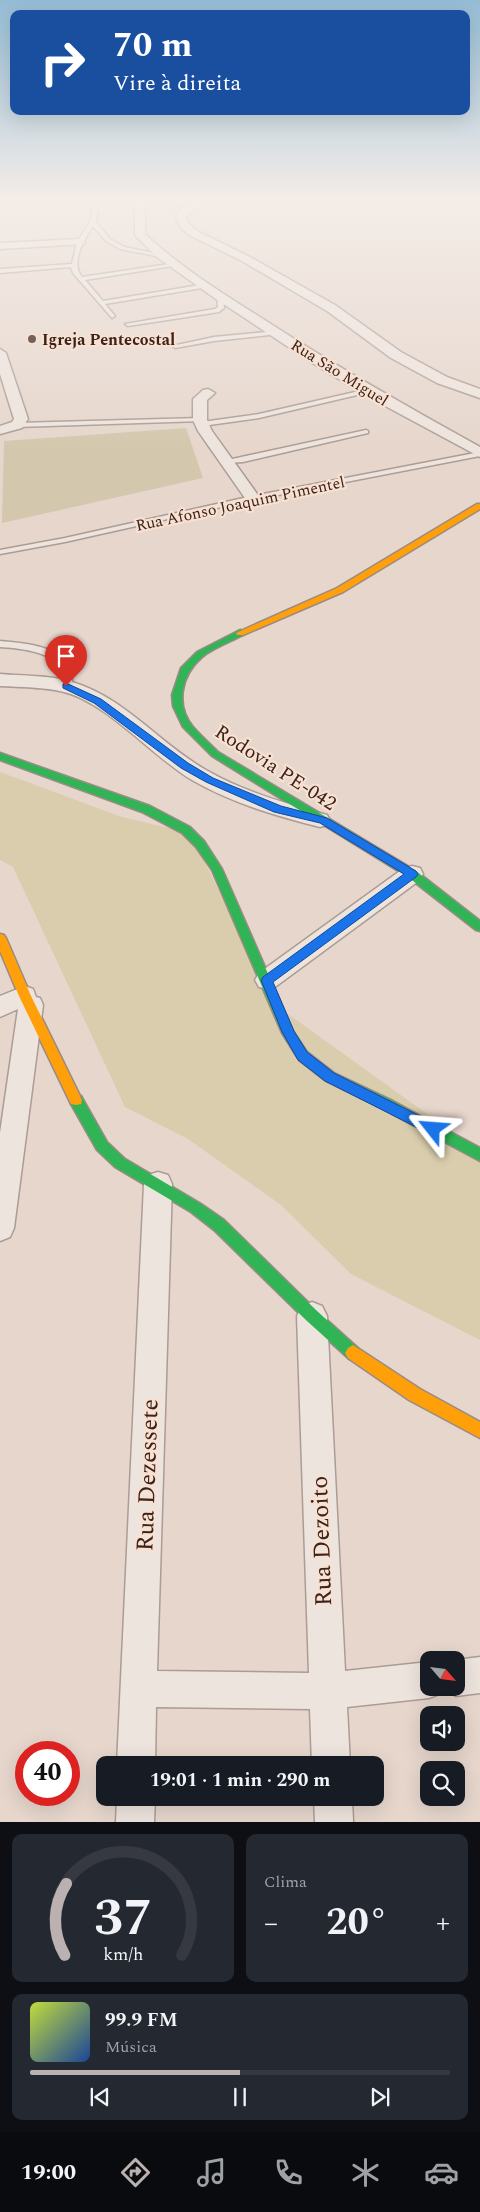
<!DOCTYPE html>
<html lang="pt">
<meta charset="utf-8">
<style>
:root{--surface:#171b24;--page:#242831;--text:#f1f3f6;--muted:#9ea1a6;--line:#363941;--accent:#bab1b0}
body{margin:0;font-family:Spectral,serif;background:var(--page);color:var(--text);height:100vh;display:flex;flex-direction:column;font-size:19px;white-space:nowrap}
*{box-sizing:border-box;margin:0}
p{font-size:16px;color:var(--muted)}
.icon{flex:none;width:28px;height:28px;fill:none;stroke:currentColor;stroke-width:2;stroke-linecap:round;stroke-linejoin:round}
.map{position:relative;height:1822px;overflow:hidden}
.side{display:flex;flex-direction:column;gap:12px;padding:12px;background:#0d0f14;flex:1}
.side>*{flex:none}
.banner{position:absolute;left:10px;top:10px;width:460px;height:105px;border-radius:10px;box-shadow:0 5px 20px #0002;background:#1a4fa0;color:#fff;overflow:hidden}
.needle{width:32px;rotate:118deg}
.controls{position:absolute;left:420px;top:1651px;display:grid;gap:10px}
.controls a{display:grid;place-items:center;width:45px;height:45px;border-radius:10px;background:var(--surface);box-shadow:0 5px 20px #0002;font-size:25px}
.speed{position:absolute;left:15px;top:1741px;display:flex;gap:10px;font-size:25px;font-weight:700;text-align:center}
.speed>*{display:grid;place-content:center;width:65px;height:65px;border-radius:50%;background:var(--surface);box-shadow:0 5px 20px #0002;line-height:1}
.speed .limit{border:8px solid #d22;background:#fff;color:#111}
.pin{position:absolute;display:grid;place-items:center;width:42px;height:42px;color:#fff;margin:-51px -21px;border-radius:50% 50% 50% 0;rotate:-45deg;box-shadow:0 0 5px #0007}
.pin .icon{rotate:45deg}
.me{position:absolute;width:55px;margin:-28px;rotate:298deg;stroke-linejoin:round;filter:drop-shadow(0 0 4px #0008)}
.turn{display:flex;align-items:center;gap:18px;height:105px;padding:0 20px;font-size:22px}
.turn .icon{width:65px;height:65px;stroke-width:2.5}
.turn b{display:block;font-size:35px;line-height:42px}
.big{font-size:38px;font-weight:700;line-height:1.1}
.side .widget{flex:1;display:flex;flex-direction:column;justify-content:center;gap:8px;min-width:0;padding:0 18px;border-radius:10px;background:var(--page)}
.side .dial{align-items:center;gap:0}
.dial svg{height:130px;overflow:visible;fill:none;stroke:var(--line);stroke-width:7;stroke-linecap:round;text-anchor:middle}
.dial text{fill:var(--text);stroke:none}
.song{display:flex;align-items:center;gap:15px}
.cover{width:60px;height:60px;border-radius:8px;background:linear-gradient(135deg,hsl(70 70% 55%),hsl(220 70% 35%))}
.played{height:5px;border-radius:2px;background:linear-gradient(90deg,var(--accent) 50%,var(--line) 50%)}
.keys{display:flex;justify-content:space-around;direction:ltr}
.heat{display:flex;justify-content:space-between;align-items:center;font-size:28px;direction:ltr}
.side .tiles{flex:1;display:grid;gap:12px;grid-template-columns:1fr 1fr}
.widget:last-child{grid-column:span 2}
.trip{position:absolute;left:96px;top:1756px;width:288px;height:50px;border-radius:10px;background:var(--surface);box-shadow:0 5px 20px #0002;font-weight:700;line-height:50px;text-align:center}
.menu{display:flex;height:80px;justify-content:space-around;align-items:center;background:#090b0e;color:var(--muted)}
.menu .icon{width:35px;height:35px}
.menu .current{color:var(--accent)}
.menu b{font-size:22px;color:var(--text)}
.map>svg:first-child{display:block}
.green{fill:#dacdad}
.cemetery{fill:#d3c7ad}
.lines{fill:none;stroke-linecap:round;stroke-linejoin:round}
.stream{stroke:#b8c9b8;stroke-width:3}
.lane-casing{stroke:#ab9c95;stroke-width:3}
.street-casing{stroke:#ab9c95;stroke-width:3}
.fast-casing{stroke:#9a8b85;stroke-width:3}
.slow-casing{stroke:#9a8b85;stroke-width:3}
.lane{fill:#eee4de;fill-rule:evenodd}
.street{fill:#eee4de;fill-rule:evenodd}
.fast{fill:#30b455;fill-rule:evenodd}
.slow{fill:#ff9f0a;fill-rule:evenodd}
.route{fill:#1a73e8;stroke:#114b97}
.poi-dot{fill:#76615a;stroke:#f8e1d1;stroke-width:2}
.labels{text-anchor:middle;stroke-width:4.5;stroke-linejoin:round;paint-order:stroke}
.far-poi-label{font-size:16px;font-weight:bold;fill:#3a221d;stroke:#f8e1d1;text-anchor:start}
.far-street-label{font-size:16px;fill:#3a221d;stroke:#f8e1d1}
.street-label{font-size:20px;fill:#3a221d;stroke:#f8e1d1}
.near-street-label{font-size:24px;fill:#3a221d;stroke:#f8e1d1}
</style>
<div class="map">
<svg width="480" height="1822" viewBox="0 0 480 1822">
<rect width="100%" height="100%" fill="#e6d6cc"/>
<path class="green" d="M0 772 122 817 190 833 277 1006 480 1152V1340L351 1274 281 1205 188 1139 125 1107 13 867 0 860Z"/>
<path class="cemetery" d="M186 428 203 478 2 523 4 441Z"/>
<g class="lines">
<path class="stream" d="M173 210 175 201 179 197"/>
<defs>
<path id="lane" d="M102 197H108L98 206 96 222 110 239 124 247 164 255 161 257 120 249 106 241 93 226C84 240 70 262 82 277L176 263 179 265 85 280 103 301 206 284 208 287 105 304 115 316 112 318 73 273 71 267 0 273V269L72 264 77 242 90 222 93 206Z
M220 295 223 297 224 308 219 312 128 326 125 324 215 309 218 307 217 297Z
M276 331 278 332V334L214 341 175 348 172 346 214 337Z
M368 389 371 391 370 392 259 418 202 426 199 424 202 422 259 414Z
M200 418 203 420 202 421 17 427 13 425 17 423Z
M366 430 368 431V433L243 462 227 463 223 461Z
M480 452V456L248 501 65 542 0 554V550L65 538 248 497Z
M0 641C22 643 57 645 69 666 73 672 72 680 72 686L70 688H64C61 682 64 675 61 669 54 651 16 648 0 647Z"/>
<path id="street" d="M135 197H145V234C180 267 222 293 263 319 334 365 406 406 480 447V457L363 394 314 364 216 299 157 257 135 235Z
M198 197H209L188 214 186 218 189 224 197 231 250 257 335 305 401 352 447 377 480 389V398L437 383 391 358 327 311 242 261 189 235 180 227 176 218 179 211Z
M80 239 85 242 84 244 0 249V243Z
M0 349 6 353 28 419 22 428 0 434V426L12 422 14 419 0 374Z
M208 389 215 393 207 400V420L212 431 260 498 257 501H247L198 431 193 420V399L203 390Z
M0 674C23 676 50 675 72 682 124 697 160 744 206 770 244 792 285 803 327 815L330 820 327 825 320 827C276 816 232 803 192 780 153 757 106 702 64 692 44 687 21 687 0 686Z
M412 866 420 868 423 874 420 880 275 987 267 989 259 987 255 980 259 973 404 868Z
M25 986 33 989 36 997 40 998 43 1005 14 1228 10 1237 0 1241V1133L18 1009 0 1017V996Z
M158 1172 168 1175 172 1184 157 1671 309 1673 297 1316 302 1306 312 1302 322 1306 327 1316 345 1671 429 1662V1688H456V1660L480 1657V1693L456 1696 443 1690 442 1693 429 1698 347 1707 350 1765H312L310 1709 156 1707 155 1765H117L144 1184 148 1175Z
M117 1798H155L154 1822H116Z
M314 1798H352L353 1822H315Z"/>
<path id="fast" d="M240 630 243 631V635C230 642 213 648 202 657 181 675 175 705 193 727 201 736 210 744 218 752L416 871 480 921V931L476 930 408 877 212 756 183 727 173 706 172 695 181 668 197 652Z
M0 753 150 806 190 827 204 841 222 869 293 1031 307 1052 334 1073 391 1100 480 1148V1161L381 1108 326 1081 299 1060 282 1033 212 870 196 847 182 833 142 812 0 760Z
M76 1095 81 1096 107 1142 125 1159 201 1204 224 1220 317 1311 358 1348 361 1353 358 1358 353 1361 348 1358 307 1321 214 1230 191 1212 115 1167 97 1150 71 1104 70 1100 71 1096Z"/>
<path id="slow" d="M477 504H480V509L343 592 243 635H237L236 633 337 588Z
M0 934 4 935 6 938 31 996 82 1100 81 1104 76 1105 71 1104 19 996 0 951Z
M353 1345 420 1389 480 1422V1438L409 1400 348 1358 345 1353 348 1348Z"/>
</defs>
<use href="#lane" class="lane-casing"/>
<use href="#street" class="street-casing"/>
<use href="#fast" class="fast-casing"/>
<use href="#slow" class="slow-casing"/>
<use href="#lane" class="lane"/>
<use href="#street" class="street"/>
<use href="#fast" class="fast"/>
<use href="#slow" class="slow"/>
</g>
<linearGradient id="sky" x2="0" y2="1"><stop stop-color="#95bcd5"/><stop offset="0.44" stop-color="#f4ede8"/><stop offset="1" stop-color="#f4ede8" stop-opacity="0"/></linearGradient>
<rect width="480" height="452" fill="url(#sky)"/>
<path class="route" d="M66 683 101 699 188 763 213 778 281 806 327 818 416 871 418 874 416 877 273 982 294 1031 307 1052 334 1073 438 1125 440 1129 438 1133 433 1135 428 1133 325 1081 298 1060 282 1032 261 980 263 977 404 874 320 823 274 812 206 782 181 768 94 703 63 688V684Z"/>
<circle class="poi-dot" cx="32" cy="339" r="5"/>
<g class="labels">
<g class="far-poi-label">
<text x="42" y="345">Igreja Pentecostal</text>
</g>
<g class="far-street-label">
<text transform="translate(340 372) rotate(32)" y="6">Rua São Miguel</text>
<text transform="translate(240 503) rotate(-12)" y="6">Rua Afonso Joaquim Pimentel</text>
</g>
<g class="street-label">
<text transform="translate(276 767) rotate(33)" y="7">Rodovia PE-042</text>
</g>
<g class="near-street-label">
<text transform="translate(147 1475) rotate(-88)" y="8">Rua Dezessete</text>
<text transform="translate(321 1541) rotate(-92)" y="8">Rua Dezoito</text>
</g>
</g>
</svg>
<div class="controls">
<a><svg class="needle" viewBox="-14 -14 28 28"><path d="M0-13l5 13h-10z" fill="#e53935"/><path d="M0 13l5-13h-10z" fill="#9ea1a6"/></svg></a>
<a><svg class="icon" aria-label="sound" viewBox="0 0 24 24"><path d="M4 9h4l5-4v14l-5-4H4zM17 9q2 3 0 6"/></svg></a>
<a><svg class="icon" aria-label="search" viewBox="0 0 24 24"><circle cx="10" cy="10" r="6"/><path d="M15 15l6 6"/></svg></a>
</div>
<div class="speed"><div class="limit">40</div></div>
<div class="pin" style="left:66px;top:686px;background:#d93025"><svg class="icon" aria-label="arrive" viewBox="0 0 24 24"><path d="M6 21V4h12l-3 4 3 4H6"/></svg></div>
<svg class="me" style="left:433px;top:1129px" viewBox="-20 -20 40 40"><path d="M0-17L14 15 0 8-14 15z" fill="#1a73e8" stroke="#fff" stroke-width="4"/></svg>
<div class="trip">19:01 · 1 min · 290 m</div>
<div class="banner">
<div class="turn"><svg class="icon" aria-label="right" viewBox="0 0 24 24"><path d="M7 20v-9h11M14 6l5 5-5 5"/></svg><div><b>70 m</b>Vire à direita</div></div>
</div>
</div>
<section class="side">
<div class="tiles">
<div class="widget dial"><svg viewBox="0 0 100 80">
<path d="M14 69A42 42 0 1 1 86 69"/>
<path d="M14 69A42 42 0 0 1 15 25" stroke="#bab1b0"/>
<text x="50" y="56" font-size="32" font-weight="700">37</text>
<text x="50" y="72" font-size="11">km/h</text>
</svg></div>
<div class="widget"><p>Clima</p>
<div class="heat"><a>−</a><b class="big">20°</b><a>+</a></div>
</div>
<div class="widget">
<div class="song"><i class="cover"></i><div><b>99.9 FM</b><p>Música</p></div></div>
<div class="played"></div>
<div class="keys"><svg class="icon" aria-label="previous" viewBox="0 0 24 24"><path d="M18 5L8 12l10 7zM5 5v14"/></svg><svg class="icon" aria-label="pause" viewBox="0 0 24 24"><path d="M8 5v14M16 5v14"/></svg><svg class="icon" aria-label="next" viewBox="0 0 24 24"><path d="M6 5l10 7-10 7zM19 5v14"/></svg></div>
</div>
</div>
</section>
<nav class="menu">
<b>19:00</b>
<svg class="icon current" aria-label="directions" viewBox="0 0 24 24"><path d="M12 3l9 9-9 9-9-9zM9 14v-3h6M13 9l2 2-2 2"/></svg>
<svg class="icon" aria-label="music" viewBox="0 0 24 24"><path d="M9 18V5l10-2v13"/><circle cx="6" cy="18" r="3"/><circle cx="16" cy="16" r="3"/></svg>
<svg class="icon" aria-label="phone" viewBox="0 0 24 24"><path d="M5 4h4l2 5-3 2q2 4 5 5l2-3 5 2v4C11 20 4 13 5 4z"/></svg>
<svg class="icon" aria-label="climate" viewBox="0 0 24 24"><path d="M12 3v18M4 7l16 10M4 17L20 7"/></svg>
<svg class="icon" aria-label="car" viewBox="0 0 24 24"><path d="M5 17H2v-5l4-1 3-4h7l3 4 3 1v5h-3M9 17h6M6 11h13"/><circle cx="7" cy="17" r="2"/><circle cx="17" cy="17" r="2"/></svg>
</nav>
